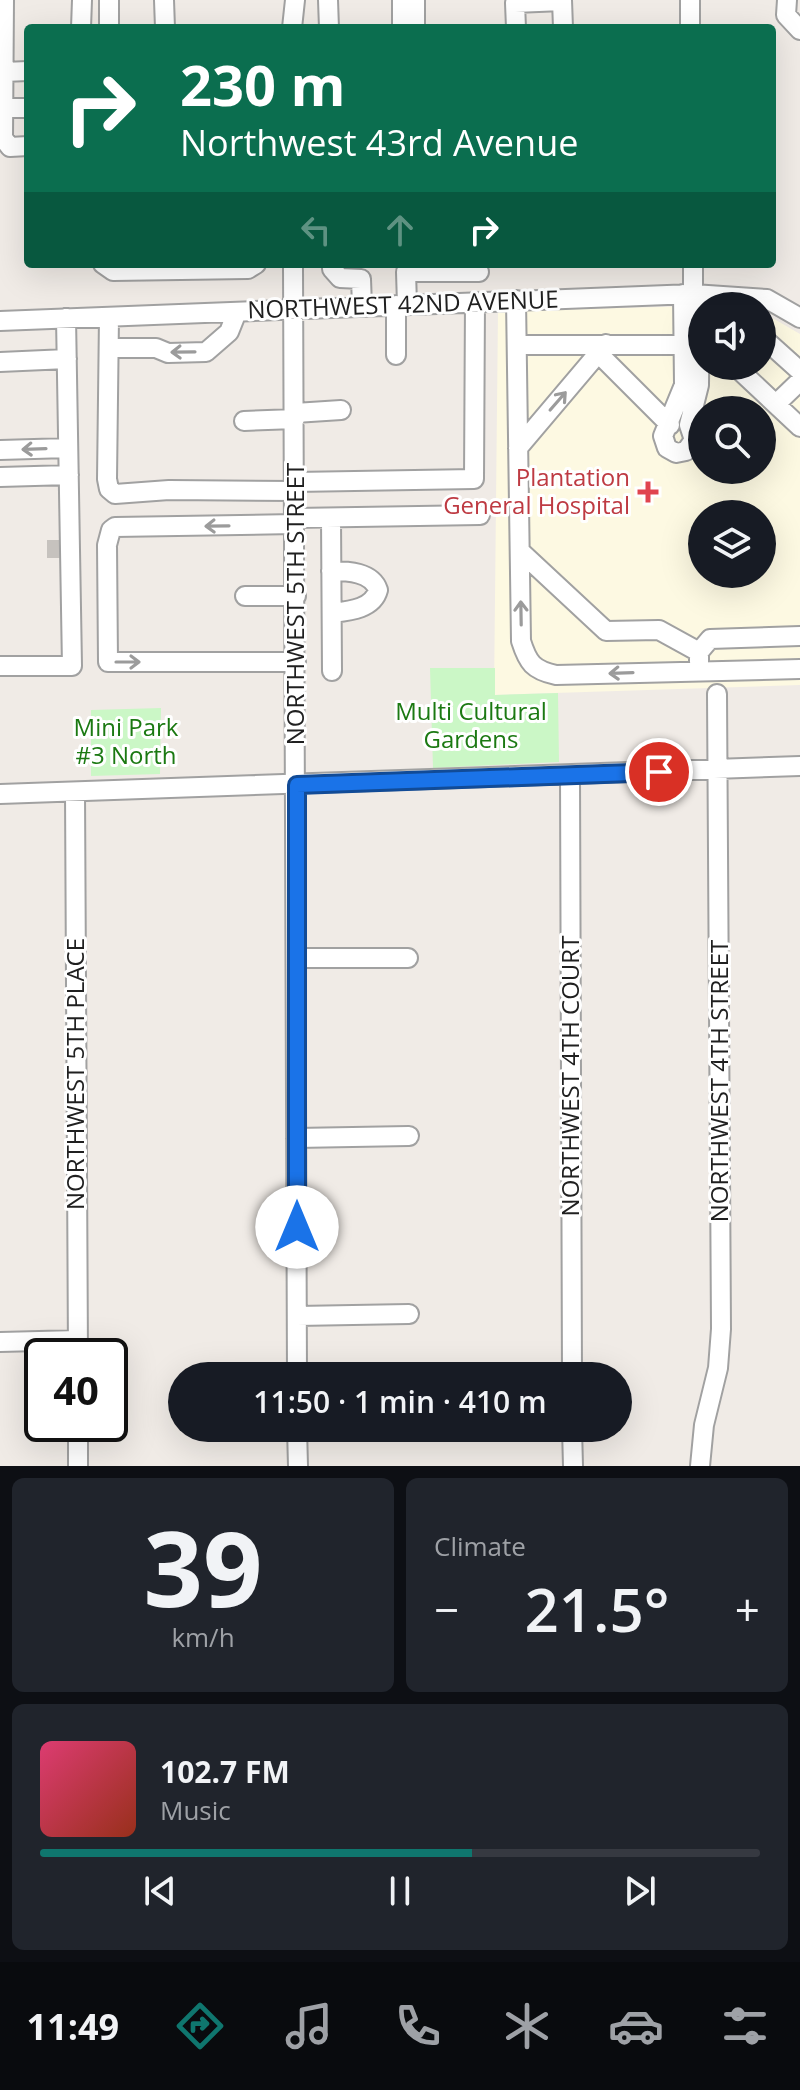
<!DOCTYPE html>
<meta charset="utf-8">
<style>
:root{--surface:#171b24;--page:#20242c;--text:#f1f3f6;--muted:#9ea1a6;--line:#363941;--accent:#0f766e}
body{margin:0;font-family:"Open Sans",sans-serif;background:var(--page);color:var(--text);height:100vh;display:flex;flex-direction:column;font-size:30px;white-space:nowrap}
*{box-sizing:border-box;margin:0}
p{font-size:26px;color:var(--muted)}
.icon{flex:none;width:44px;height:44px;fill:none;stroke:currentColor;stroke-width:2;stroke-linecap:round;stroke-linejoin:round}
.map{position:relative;height:1466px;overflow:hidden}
.drawer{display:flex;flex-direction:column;gap:12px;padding:12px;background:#0d0f14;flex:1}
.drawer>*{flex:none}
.hud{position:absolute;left:24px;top:24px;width:752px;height:244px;border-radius:8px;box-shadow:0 8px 32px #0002;background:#0b6e4f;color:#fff;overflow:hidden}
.buttons{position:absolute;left:688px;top:292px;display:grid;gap:16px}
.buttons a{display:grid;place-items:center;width:88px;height:88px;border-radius:50%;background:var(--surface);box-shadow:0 8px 32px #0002;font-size:40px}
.speed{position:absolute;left:24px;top:1338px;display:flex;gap:16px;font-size:40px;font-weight:700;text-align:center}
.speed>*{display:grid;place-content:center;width:104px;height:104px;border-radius:50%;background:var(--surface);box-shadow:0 8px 32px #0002;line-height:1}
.speed .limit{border:4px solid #111;border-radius:12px;background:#fff;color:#111}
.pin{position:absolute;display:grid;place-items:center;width:68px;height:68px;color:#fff;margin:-34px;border:4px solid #fff;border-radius:50%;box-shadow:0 2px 8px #0007}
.me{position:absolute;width:88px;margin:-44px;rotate:0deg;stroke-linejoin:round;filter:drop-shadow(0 0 6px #0008)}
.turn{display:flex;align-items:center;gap:28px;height:168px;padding:0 24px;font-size:36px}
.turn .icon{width:104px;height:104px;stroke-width:2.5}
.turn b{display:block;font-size:56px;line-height:68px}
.lanes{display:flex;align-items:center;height:76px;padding:0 24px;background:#0003;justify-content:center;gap:40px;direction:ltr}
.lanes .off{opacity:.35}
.big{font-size:60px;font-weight:600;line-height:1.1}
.drawer .card{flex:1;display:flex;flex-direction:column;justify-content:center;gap:12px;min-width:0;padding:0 28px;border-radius:12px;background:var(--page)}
.drawer .dial{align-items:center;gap:0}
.dial b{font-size:104px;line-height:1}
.song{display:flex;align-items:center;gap:24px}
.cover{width:96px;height:96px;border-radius:12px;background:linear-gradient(135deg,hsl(340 70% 55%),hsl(10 70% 35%))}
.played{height:8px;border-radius:4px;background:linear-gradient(90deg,var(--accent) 60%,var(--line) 60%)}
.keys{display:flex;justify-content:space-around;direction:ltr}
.heat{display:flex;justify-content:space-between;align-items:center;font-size:44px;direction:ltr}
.drawer .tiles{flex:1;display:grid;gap:12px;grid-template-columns:1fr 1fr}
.card:last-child{grid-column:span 2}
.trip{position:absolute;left:168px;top:1362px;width:464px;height:80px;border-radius:40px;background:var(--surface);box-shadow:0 8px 32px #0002;font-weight:600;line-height:80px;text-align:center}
.tabs{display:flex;height:128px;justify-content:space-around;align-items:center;background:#090b0e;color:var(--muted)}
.tabs .icon{width:56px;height:56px}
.tabs .selected{color:var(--accent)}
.tabs b{font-size:36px;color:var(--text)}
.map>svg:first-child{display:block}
.education{fill:#fdf9e2;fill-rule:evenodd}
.park{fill:#cbf7c6}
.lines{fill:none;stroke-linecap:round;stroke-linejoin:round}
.minor-tunnel{stroke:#c6c2be;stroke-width:18;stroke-dasharray:18 9;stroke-linecap:butt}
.minor-casing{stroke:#a1a1a1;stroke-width:22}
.minor{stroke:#fff;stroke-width:18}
.oneway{stroke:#9b9b9b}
.route-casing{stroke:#114b97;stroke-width:20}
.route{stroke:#1a73e8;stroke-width:14}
.health-dot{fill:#e0444e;stroke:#fff;stroke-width:3}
.labels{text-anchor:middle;stroke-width:6;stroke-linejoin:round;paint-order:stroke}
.street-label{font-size:24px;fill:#202020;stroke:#fff}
.health-label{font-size:24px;fill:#be3a42;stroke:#fff;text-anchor:end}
.park-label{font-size:24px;fill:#1b7912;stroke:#fff}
</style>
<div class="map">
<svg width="800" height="1466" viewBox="0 0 800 1466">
<rect width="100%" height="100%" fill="#f0ebe6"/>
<path class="education" d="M702 306V366H762V312L800 334V685L494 695 498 311ZM702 410H762V470H702ZM702 514H762V574H702Z"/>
<path class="park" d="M430 668H495V695L558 693 559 762 433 768Z
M161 708 160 774 91 776V710Z"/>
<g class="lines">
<path class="minor-tunnel" d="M56 540V561"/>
<defs>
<path id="minor" d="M4 0 3 138 10 147 28 146
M109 0V28
M164 0 165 28
M328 0 329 28
M402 0V28
M415 0V28
M562 0 563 28
M787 0 786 15 800 30
M81 28 82 0
M292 28 295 0
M516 28 515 3 562 1
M690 28V0
M4 72 28 71
M3 108H28
M103 264 113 271 248 269 256 264
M293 264 297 1376
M332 264V269L340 278 361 279 362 306
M693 264V294
M683 294 684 385 663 436 667 448 676 453 686 451 694 440 689 425 699 385 700 295
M516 300 521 641C528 663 533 670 556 675L800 669
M407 304 406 272H479
M109 317 107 479 109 489 115 494 169 490 295 491
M0 321 693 294 767 299 800 318
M762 337 800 371
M517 345H694
M109 348H156L168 353 206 352 229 332 237 312
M599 354 670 425
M396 355V305
M0 362 67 359
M735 366 800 427
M776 404 800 381
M295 413 341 410
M244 421 295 419
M518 448 606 344
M0 450 68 448
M0 477 69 475
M295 482 474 479 475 302
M295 518 480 515
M331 518 332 671
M295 524 115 527 111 530 107 545 108 662H296
M520 551 606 631 659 630 699 652
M331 571C348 571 372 572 378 590 373 609 349 611 332 613
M245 596H296
M699 662V652L710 639 800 636
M0 666H72L66 318
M570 775 572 1376
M75 792 78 1356
M0 794 800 766
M296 958H408
M296 1138 409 1136
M297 1316 409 1314
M0 1342 78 1340
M78 1424V1466
M297 1428 298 1466
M572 1428 573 1466
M700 1466 704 1425 718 1368 721 1329 717 694"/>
</defs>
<use href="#minor" class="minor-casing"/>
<use href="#minor" class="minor"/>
</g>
<defs><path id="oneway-shaft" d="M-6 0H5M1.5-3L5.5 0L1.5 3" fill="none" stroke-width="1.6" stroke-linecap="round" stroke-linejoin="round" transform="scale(2)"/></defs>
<g class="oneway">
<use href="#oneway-shaft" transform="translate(183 352) rotate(179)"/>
<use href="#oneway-shaft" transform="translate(558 401) rotate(-49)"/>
<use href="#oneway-shaft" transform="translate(34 449) rotate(178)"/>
<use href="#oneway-shaft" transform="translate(217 526) rotate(179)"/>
<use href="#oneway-shaft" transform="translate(521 613) rotate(-91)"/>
<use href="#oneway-shaft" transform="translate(128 662)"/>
<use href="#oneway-shaft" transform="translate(621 673) rotate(178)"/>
</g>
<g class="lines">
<defs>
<path id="route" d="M297 1227V785L659 772"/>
</defs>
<use href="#route" class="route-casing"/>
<use href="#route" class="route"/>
</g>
<path class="health-dot" d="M644 480h8v8h8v8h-8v8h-8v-8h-8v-8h8z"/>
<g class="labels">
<g class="street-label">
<text transform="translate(403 305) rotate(-2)" y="8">NORTHWEST 42ND AVENUE</text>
<text transform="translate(296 604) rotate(-90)" y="8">NORTHWEST 5TH STREET</text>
<text transform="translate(76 1074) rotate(-90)" y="8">NORTHWEST 5TH PLACE</text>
<text transform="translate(571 1076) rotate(-90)" y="8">NORTHWEST 4TH COURT</text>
<text transform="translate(720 1081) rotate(-90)" y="8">NORTHWEST 4TH STREET</text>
</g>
<g class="health-label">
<text x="630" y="486">Plantation<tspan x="630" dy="28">General Hospital</tspan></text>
</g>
<g class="park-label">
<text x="471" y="720">Multi Cultural<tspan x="471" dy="28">Gardens</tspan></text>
<text x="126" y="736">Mini Park<tspan x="126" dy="28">#3 North</tspan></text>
</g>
</g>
</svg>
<div class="buttons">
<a><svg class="icon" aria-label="sound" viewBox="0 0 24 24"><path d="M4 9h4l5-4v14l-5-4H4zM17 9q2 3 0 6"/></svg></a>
<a><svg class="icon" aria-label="search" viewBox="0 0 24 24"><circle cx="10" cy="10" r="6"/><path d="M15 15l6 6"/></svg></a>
<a><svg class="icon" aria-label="layers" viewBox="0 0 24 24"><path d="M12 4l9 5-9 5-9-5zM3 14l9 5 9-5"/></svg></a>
</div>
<div class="speed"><div class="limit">40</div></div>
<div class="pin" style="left:659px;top:772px;background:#d93025"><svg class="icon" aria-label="arrive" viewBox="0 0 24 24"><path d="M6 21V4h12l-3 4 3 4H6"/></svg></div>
<svg class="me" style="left:297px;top:1227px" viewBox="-20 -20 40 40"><circle r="19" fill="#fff"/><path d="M0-13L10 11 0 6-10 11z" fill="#1a73e8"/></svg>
<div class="trip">11:50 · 1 min · 410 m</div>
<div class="hud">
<div class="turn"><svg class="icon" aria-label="right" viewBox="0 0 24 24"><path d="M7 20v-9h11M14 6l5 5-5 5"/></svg><div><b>230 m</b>Northwest 43rd Avenue</div></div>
<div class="lanes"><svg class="icon off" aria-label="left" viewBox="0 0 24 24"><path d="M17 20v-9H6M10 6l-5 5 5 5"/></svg><svg class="icon off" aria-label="ahead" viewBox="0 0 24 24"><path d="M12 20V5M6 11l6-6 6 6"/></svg><svg class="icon" aria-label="right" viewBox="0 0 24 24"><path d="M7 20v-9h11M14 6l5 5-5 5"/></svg></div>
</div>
</div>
<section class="drawer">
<div class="tiles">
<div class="card dial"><b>39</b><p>km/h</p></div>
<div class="card"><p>Climate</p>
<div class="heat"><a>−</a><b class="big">21.5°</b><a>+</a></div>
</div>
<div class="card">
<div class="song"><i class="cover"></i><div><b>102.7 FM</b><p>Music</p></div></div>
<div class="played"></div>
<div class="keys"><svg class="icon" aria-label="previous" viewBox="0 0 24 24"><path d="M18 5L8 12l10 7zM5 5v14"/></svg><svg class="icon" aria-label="pause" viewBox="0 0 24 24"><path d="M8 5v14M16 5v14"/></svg><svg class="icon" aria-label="next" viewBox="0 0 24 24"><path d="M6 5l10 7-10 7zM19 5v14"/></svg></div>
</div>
</div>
</section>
<nav class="tabs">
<b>11:49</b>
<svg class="icon selected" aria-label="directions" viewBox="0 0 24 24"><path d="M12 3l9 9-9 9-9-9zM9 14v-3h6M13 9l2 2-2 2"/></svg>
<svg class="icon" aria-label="music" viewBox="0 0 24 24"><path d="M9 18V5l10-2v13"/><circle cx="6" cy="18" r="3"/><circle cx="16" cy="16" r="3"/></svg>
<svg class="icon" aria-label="phone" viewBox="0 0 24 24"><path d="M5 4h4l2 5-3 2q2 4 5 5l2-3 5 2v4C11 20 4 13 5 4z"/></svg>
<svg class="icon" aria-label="climate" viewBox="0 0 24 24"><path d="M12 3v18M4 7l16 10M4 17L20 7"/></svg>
<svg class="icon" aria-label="car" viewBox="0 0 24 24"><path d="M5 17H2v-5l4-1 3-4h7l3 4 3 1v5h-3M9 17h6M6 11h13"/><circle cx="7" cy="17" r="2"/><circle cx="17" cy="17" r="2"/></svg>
<svg class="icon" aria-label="filters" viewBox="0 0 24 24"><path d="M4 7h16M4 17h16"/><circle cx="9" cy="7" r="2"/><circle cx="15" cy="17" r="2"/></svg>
</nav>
